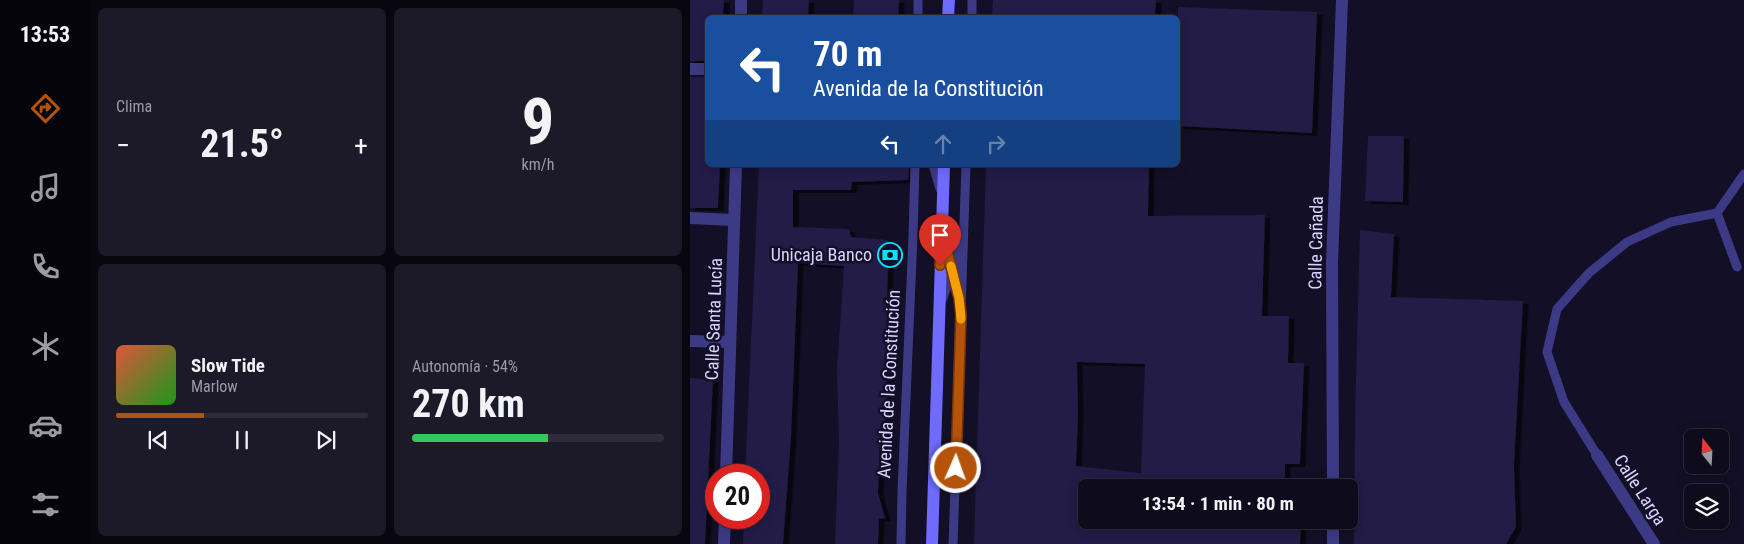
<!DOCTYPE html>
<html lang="es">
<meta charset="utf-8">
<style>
:root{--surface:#0e0b1c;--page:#1c1929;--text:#f1f3f6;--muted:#9b9ba3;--line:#2e2b3b;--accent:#b45309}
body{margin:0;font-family:"Roboto Condensed",sans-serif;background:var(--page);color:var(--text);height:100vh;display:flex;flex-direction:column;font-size:19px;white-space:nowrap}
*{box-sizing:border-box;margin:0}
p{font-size:16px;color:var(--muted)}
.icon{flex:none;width:28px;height:28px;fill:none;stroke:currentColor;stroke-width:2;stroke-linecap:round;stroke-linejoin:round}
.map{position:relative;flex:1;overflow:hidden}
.details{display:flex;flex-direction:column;gap:8px;padding:8px;background:#08060f;width:600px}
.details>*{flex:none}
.guide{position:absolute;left:15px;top:15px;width:475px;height:152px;border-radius:8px;box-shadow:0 2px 12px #0003,0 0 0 1px var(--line);background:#1a4fa0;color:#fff;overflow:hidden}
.needle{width:32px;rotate:342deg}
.buttons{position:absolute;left:994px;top:429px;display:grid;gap:10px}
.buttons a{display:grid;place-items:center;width:45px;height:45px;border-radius:8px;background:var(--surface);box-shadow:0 2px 12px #0003,0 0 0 1px var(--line);font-size:25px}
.speed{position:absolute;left:15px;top:464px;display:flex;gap:10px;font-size:25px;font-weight:700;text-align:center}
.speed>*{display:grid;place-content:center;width:65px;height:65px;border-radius:50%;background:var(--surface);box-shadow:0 2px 12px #0003,0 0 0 1px var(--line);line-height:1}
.speed .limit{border:8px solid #d22;background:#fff;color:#111}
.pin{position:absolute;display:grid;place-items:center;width:42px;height:42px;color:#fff;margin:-51px -21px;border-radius:50% 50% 50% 0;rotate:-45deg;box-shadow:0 0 5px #0007}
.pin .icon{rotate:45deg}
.me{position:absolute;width:55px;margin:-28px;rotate:2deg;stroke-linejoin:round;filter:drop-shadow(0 0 4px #0008)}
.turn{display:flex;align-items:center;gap:18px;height:105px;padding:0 25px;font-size:22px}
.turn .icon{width:65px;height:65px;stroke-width:2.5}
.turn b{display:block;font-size:35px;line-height:42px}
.lanes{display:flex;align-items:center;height:48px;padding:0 25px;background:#0003;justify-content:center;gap:25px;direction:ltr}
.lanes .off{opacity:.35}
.big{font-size:38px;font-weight:700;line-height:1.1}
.details .widget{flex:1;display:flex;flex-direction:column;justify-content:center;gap:8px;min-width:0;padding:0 18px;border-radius:8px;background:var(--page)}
.details .dial{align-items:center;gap:0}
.dial b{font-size:65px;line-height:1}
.song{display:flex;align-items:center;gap:15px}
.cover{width:60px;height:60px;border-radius:8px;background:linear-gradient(135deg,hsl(10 70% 55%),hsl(120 70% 35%))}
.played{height:5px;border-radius:2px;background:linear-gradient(90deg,var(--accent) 35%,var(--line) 35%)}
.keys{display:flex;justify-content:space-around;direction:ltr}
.heat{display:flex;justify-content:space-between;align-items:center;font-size:28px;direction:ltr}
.charge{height:8px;border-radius:4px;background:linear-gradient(90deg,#34c759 54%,var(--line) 0)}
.details .tiles{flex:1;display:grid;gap:8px;grid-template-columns:repeat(2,1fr)}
.trip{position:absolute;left:388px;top:479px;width:280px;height:50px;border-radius:8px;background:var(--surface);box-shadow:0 2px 12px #0003,0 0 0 1px var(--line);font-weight:700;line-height:50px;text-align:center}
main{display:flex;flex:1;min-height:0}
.tabs{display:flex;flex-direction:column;width:90px;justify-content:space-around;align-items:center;background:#06040b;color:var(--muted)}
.tabs .icon{width:35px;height:35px}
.tabs .current{color:var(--accent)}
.tabs b{font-size:22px;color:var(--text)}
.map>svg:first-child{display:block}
.building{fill:#241b47;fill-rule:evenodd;filter:url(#shadow)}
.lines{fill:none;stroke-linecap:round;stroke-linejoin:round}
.lane{stroke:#3d3a85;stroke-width:9}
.street{stroke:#3d3a85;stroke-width:12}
.secondary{stroke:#6f6bff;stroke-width:12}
.route-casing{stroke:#753606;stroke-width:12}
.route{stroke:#b45309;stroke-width:9}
.slow{stroke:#f59e0b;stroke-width:9}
.labels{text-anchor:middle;stroke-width:5;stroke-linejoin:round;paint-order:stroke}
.street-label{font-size:18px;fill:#d9d4ff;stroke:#130f26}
.poi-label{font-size:18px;fill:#d9d4ff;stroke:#130f26;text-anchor:end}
</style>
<main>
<nav class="tabs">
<b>13:53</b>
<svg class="icon current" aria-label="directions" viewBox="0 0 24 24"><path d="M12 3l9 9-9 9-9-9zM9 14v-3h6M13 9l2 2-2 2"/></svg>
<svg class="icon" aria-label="music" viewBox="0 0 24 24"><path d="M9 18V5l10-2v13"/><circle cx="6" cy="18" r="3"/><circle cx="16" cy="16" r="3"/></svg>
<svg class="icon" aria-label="phone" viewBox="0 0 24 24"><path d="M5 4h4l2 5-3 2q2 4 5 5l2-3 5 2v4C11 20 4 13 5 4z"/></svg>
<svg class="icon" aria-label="climate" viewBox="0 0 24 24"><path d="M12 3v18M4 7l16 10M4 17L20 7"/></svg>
<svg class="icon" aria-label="car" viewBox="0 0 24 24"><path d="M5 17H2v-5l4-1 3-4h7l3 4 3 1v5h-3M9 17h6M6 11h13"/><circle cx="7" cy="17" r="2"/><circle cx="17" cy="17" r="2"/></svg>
<svg class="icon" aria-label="filters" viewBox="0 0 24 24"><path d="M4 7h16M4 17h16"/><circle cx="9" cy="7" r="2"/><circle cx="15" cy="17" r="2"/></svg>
</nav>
<section class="details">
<div class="tiles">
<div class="widget"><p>Clima</p>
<div class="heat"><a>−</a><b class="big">21.5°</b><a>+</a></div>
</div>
<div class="widget dial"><b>9</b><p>km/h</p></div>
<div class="widget">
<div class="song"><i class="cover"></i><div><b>Slow Tide</b><p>Marlow</p></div></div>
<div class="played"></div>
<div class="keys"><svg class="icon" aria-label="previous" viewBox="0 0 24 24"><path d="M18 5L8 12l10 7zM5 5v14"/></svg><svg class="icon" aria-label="pause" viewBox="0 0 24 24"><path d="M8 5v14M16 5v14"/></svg><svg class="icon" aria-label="next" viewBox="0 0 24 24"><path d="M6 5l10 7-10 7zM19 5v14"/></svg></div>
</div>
<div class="widget"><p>Autonomía · 54%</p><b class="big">270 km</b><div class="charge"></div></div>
</div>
</section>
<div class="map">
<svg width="1054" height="544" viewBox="0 0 1054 544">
<defs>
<filter id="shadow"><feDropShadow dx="5.5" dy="3" stdDeviation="0" flood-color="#0009"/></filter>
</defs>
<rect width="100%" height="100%" fill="#130f26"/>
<path class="building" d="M0 0H34L33 18H18V61H0Z
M73 0H119L118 18H72Z
M164 0H209L208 18H163Z
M303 0H466L465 18H302Z
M488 7 627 12 622 133 488 126Z
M0 77H18V165H30L28 208H0Z
M678 136H714L713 202 675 201Z
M69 165H219L218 180 162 182 161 190H103V227L159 229 161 237 198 240 196 439 190 438 188 493 195 518 189 519 188 544H145L149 443 147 370 154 266 108 263 101 438 93 544H53L54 518H69V475H55Z
M296 165H459L458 216 575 215 572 316H599L598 363H614L610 464H595V488H396V520H611L610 544H284ZM387 362 455 364 451 473 386 466 388 415Z
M670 230 704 234 701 297 833 301 824 465 826 527 816 544H664L665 418Z
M0 378 23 380 15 544H0Z"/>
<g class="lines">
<path class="lane" d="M228 18V0
M282 18V0
M243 165 250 189
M1027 213 1054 174
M254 244 269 297
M253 298 270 246
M907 455 874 402 857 352 867 309 899 273 937 242 981 222 1027 213 1047 267
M211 544 212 491 223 236 225 165
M263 544 276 165"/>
<path class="street" d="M51 18V0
M0 69H18
M0 218 44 220
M0 341 40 342
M907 455 964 544
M36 475 46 165
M643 488 642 263 652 0
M643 520V544
M34 544 35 518"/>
<path class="secondary" d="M258 18 259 0
M242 544 254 165"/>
</g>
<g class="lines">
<defs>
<path id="route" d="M250 265 252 232 269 298 271 314 266 468"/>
</defs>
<use href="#route" class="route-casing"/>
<use href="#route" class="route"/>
<path class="slow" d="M261 266 269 298 271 319"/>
</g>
<defs>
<symbol id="bank-ring" viewBox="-11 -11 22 22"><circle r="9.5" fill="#130f26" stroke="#00e5ff" stroke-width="1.5"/><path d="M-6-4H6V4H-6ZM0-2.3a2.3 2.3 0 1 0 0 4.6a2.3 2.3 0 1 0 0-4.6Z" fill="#00e5ff"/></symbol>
</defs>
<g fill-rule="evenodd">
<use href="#bank-ring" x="186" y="241" width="28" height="28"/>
</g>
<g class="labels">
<g class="street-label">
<text transform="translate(626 243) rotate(-89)" y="6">Calle Cañada</text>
<text transform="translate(24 319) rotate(-88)" y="6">Calle Santa Lucía</text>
<text transform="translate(199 384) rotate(-87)" y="6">Avenida de la Constitución</text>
<text transform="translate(950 490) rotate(57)" y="6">Calle Larga</text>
</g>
<g class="poi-label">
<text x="182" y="261">Unicaja Banco</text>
</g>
</g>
</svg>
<div class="buttons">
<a><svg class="needle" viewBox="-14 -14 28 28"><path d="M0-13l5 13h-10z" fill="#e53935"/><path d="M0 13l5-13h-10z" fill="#9b9ba3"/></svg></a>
<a><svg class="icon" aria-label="layers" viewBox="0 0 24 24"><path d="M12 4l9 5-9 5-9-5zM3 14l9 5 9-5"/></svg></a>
</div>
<div class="speed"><div class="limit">20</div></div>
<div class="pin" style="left:250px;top:265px;background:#d93025"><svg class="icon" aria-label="arrive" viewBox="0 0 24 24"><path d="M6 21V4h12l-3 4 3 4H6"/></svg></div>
<svg class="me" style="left:266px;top:468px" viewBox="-20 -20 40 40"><circle r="17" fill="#b45309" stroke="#fff" stroke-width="3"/><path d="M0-11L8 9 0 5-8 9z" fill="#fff"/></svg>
<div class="trip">13:54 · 1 min · 80 m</div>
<div class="guide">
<div class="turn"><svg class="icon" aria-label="left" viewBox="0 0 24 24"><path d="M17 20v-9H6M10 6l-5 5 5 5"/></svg><div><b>70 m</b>Avenida de la Constitución</div></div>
<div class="lanes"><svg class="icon" aria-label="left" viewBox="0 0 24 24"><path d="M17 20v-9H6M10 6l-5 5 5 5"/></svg><svg class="icon off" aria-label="ahead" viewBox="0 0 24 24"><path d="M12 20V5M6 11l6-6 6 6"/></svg><svg class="icon off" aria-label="right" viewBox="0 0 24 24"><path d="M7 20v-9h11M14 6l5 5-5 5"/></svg></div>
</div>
</div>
</main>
